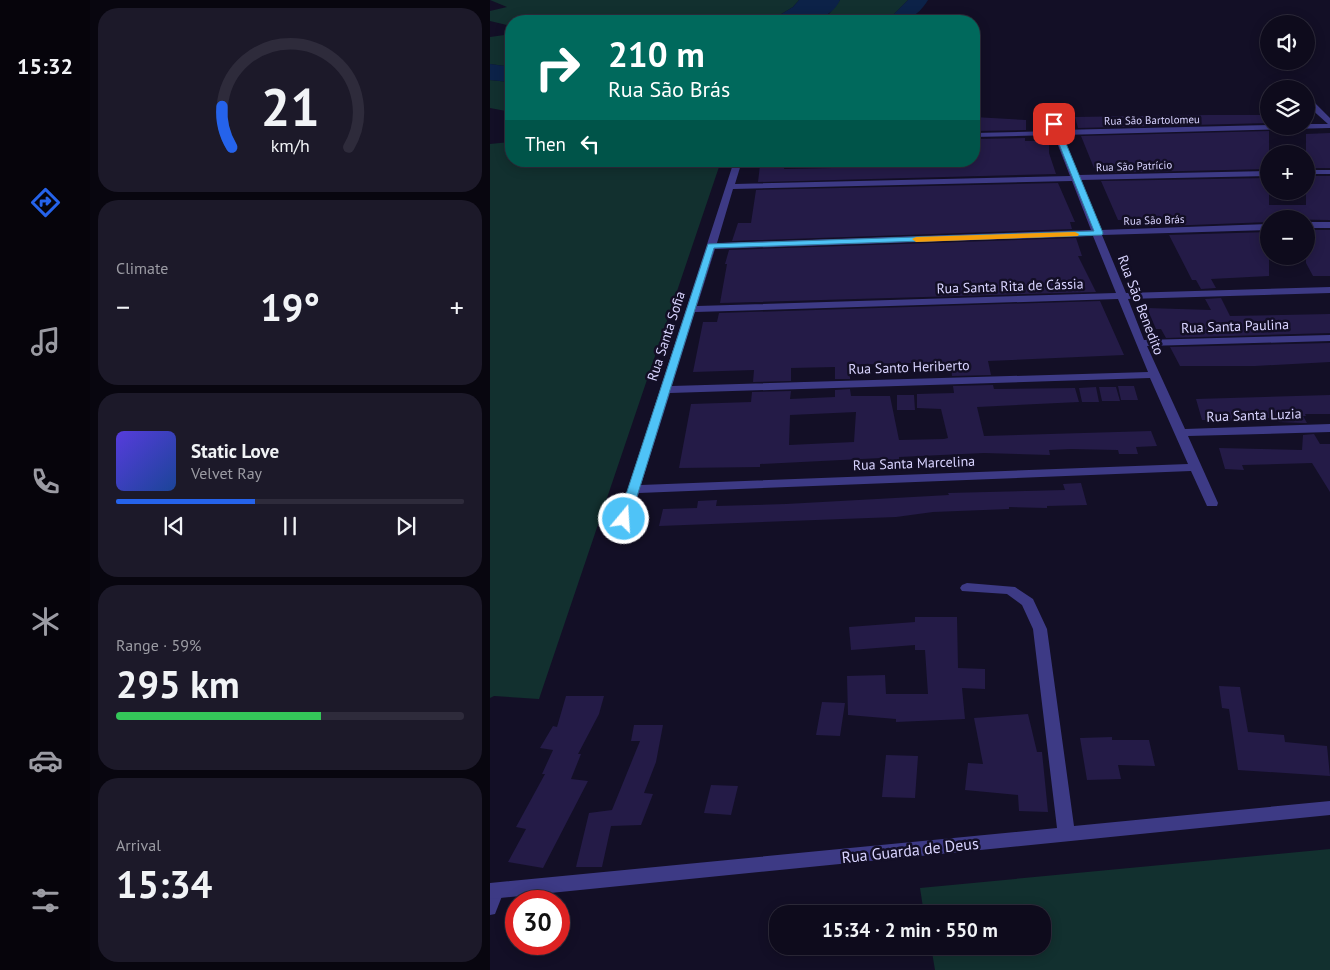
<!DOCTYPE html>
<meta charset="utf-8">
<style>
:root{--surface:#0e0b1c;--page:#1c1929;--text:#f1f3f6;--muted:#9b9ba3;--line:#2e2b3b;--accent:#2563eb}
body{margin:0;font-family:"PT Sans",sans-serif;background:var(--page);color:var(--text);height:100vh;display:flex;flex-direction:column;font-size:19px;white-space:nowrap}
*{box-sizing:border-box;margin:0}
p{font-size:16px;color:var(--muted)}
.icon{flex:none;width:28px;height:28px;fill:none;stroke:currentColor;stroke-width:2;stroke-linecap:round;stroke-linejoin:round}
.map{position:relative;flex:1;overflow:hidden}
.sheet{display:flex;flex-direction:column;gap:8px;padding:8px;background:#08060f;width:400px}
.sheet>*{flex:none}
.hud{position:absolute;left:15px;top:15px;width:475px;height:152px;border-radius:20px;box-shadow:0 2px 12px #0003,0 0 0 1px var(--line);background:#00695c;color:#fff;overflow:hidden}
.controls{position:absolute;left:770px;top:15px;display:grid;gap:10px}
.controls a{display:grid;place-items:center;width:55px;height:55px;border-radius:50%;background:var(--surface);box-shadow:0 2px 12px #0003,0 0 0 1px var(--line);font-size:25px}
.speed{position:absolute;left:15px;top:890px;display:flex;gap:10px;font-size:25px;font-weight:700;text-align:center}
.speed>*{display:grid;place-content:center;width:65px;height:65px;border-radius:50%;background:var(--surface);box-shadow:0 2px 12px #0003,0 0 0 1px var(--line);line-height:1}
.speed .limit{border:8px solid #d22;background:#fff;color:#111}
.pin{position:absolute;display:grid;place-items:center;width:42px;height:42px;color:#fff;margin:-21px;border-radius:10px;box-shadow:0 2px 8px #0006}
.me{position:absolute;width:55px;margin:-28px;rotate:18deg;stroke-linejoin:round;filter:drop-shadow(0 0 4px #0008)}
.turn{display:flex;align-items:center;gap:18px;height:105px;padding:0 20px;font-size:22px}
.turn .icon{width:65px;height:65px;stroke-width:2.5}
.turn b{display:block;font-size:35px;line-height:42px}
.then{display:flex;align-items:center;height:48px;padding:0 20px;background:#0003;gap:10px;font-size:19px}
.big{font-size:38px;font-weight:800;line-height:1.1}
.sheet .card{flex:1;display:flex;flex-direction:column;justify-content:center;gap:8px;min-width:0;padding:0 18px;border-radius:20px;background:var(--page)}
.sheet .dial{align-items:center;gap:0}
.dial svg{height:130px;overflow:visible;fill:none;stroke:var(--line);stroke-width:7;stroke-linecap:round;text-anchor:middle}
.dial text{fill:var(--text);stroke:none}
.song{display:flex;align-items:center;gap:15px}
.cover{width:60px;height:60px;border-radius:8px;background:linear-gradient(135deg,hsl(250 70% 55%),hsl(220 70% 35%))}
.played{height:5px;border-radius:2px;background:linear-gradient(90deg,var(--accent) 40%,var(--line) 40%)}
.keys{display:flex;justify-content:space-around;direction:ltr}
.heat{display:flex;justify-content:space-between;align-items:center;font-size:28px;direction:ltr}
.charge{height:8px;border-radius:4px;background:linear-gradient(90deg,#34c759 59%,var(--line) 0)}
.trip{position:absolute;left:279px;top:905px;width:282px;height:50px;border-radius:20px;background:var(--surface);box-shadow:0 2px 12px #0003,0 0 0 1px var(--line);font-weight:800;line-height:50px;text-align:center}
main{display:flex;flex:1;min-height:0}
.tab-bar{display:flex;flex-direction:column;width:90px;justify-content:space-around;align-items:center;background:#06040b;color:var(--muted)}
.tab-bar .icon{width:35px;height:35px}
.tab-bar .current{color:var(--accent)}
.tab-bar b{font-size:22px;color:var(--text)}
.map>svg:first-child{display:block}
.green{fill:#12302f}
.water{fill:#0c2248}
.building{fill:#241b47;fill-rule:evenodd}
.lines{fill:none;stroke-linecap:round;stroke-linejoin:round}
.lane{fill:#3d3a85;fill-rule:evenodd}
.street{fill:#3d3a85;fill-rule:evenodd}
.route{fill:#4fc3f7;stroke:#337fa1}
.slow{fill:#f59e0b}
.labels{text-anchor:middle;stroke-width:5;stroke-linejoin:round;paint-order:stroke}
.far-street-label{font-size:11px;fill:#d9d4ff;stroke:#130f26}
.street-label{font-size:14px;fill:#d9d4ff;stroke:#130f26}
.near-street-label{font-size:16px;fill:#d9d4ff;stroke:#130f26}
</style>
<main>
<nav class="tab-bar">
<b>15:32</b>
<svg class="icon current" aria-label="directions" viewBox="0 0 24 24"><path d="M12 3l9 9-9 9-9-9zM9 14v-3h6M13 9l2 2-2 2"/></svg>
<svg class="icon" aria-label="music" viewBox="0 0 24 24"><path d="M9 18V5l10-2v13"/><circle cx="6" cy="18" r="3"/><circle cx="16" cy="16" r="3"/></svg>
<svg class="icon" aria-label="phone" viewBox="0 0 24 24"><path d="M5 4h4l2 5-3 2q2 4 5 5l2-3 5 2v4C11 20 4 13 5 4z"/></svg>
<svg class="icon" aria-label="climate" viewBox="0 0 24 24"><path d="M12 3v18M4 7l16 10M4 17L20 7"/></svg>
<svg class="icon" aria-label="car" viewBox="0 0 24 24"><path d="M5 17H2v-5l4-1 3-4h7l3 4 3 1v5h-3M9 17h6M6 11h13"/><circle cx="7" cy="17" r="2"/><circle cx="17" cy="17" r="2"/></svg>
<svg class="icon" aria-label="filters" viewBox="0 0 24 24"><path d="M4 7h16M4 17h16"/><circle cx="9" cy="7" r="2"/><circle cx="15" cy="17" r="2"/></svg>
</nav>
<section class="sheet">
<div class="card dial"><svg viewBox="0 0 100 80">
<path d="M14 69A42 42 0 1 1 86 69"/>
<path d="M14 69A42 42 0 0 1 8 44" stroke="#2563eb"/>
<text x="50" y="56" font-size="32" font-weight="700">21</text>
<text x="50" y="72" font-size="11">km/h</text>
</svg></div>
<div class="card"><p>Climate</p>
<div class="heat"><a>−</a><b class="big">19°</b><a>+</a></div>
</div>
<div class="card">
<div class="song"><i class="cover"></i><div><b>Static Love</b><p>Velvet Ray</p></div></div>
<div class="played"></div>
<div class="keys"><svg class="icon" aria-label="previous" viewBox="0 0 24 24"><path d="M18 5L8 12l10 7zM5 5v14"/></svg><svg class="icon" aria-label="pause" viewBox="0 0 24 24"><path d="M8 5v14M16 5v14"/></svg><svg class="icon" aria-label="next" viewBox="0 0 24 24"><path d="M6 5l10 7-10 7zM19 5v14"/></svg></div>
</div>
<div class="card"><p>Range · 59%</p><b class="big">295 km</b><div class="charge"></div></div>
<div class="card"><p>Arrival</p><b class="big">15:34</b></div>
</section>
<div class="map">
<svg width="840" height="970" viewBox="0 0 840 970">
<rect width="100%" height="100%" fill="#130f26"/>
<path class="green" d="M0 0H309L303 7 280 21H21V26L0 21V11L17 7Z
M350 0H418L397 21H320L339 14Z
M21 34V67L0 64V37Z
M0 80 21 82V112L0 108Z
M21 142V161H231L49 699 4 696 0 698V144Z
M840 849V970H445L441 946H552V914H434L430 888Z"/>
<path class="water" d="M309 0H350C338 26 305 21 280 21L303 7Z
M418 0H438C427 18 416 21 397 21Z
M0 64 21 67V82L0 80Z"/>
<path class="building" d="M718 115H779V123L588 128 585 117Z
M484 117 536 120V130L484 131Z
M779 131V169L608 173 606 168H604L591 136Z
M840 133V168H816V134Z
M535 138V141H559V153L566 174 268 182 270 165H295L294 169 343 168 484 161V139Z
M816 176H840V220L779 219V222L675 226 672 219 628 220 611 181 779 178V205H816Z
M568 183 585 222H580L582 229 242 241 248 223H261L266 190Z
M816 230H840V276H823L816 263Z
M779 232V276L721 279 726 288 711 289 706 280H702L679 235Z
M586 238 592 256H588L606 292 230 303 237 264H235L239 250Z
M731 298 740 316 840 314V333L676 338 671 329H666L657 308 721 310 715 299Z
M610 301 634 355 498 361 501 375 462 376 461 364 419 363 360 365V379H345V367L301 368V381L263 382 264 370 203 372 213 322H227L229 313Z
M840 343V362L765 366H690L680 347Z
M503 385 504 389 585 388 589 402 487 407 494 436 661 431 667 446 646 447 648 454H629L628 450 581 449 559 450 560 455 494 453 409 457V464H392L391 458 270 464V467L189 468 201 404 261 402 262 392 301 391 300 399 345 397V390L360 389 361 396H400L409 440 454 439 458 438 451 409 427 408V394L464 393 463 386ZM366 412 364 442 299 445 300 415Z
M628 386H644L648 400H631Z
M606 387 609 402H592L589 388Z
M609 387H626L630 401H612Z
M407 395H424L425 410H407Z
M840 395V414H815L816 416H813L817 423H813L788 422 787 418H775L772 412H741L744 421 712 420 706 399Z
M824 434 830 444H840V492L822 463 752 465 754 470 735 469 729 448 812 450 813 435Z
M591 483 597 505 557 506V508L519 507V509L443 512 406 517 169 526 173 509 207 508 208 501 227 500 226 506 296 504 459 495 458 493 575 490 573 484Z
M425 617H467L468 668 495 669V689L472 688 475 719 406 722V719L358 715 357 676 395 675 396 694H438L435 650H425V645L361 650 359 627 425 622Z
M729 686 750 687 758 732 794 735 795 742 837 746 840 776 748 770 739 709 732 708Z
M76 696H114L109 714 88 754H91L81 779 98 781 53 868 18 862 36 829 26 827 55 774H52L63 750 50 748 63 726 67 727Z
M332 702 355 703 350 736 326 735Z
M538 714 547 752H552L558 812 529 811 528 795 475 790 478 763 493 764 484 718Z
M144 725H173L166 762 154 793 163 794 151 825 121 826 112 867H86L99 813 122 810 150 741H141Z
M622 737V740H659L665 766 628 765 631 779 597 780 590 738Z
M396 755 428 756 425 798 392 797Z
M221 785 248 786 241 815 214 813Z"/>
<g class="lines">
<path class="lane" d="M8 886 12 887 14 891 5 914 0 915V895L4 887Z"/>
<path class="street" d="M819 103H825L840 118V128L572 135 588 175 779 171V176L590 180 610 230 779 224V230L612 235 636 293 840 287V293L638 299 654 340 840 335V341L657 346 695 429 840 424V432L698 436 728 503 727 506H717L701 471 149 493 139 522H129L128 519 244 161H252L245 184 580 176 564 135 484 137V133L563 131 556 114 560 112 564 114 570 130 779 125 816 126V124H838L819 107ZM582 181 601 230 227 243 243 189ZM603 236 626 293 207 306 225 249ZM628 299 658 372 182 386 205 312ZM660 378 698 464 151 485 180 393Z
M816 170H840V174H816Z
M816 222H840V228H816Z
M477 583 525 587 543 599 557 629 584 826 840 801V815L0 899V883L567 828 543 629 532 605 517 594 472 591 470 588 472 585Z"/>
</g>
<path class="route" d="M564 121 568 124 613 233 612 235 224 248 140 519 134 523 129 522 128 519 218 244 604 231 561 124Z"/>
<path class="slow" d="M585 232 589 234 588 236 426 242 422 239 426 237Z"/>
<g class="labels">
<g class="far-street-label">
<text transform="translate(662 120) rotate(-1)" y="4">Rua São Bartolomeu</text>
<text transform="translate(644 166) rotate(-2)" y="4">Rua São Patrício</text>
<text transform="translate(664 220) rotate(-2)" y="4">Rua São Brás</text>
</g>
<g class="street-label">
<text transform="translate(520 286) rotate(-2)" y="5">Rua Santa Rita de Cássia</text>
<text transform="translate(651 305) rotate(69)" y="5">Rua São Benedito</text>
<text transform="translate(745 326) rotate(-2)" y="5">Rua Santa Paulina</text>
<text transform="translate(176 336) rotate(-72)" y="5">Rua Santa Sofia</text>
<text transform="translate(419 367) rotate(-2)" y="5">Rua Santo Heriberto</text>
<text transform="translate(764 415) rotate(-2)" y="5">Rua Santa Luzia</text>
<text transform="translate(424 463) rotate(-2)" y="5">Rua Santa Marcelina</text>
</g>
<g class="near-street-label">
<text transform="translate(420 850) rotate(-6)" y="6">Rua Guarda de Deus</text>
</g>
</g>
</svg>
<div class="controls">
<a><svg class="icon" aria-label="sound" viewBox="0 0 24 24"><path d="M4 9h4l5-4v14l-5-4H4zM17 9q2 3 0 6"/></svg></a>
<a><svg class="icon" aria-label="layers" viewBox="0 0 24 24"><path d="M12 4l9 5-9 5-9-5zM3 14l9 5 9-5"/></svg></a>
<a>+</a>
<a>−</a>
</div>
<div class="speed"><div class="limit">30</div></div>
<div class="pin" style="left:564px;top:124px;background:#d93025"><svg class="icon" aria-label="arrive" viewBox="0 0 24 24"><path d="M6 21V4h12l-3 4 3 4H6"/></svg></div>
<svg class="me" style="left:134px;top:519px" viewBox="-20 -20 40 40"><circle r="17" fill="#4fc3f7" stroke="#fff" stroke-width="3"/><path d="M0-11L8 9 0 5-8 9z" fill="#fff"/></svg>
<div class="trip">15:34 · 2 min · 550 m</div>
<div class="hud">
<div class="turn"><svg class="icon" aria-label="right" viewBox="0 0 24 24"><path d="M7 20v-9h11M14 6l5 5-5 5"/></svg><div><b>210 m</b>Rua São Brás</div></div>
<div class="then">Then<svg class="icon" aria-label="left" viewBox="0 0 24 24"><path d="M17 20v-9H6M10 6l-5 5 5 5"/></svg></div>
</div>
</div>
</main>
